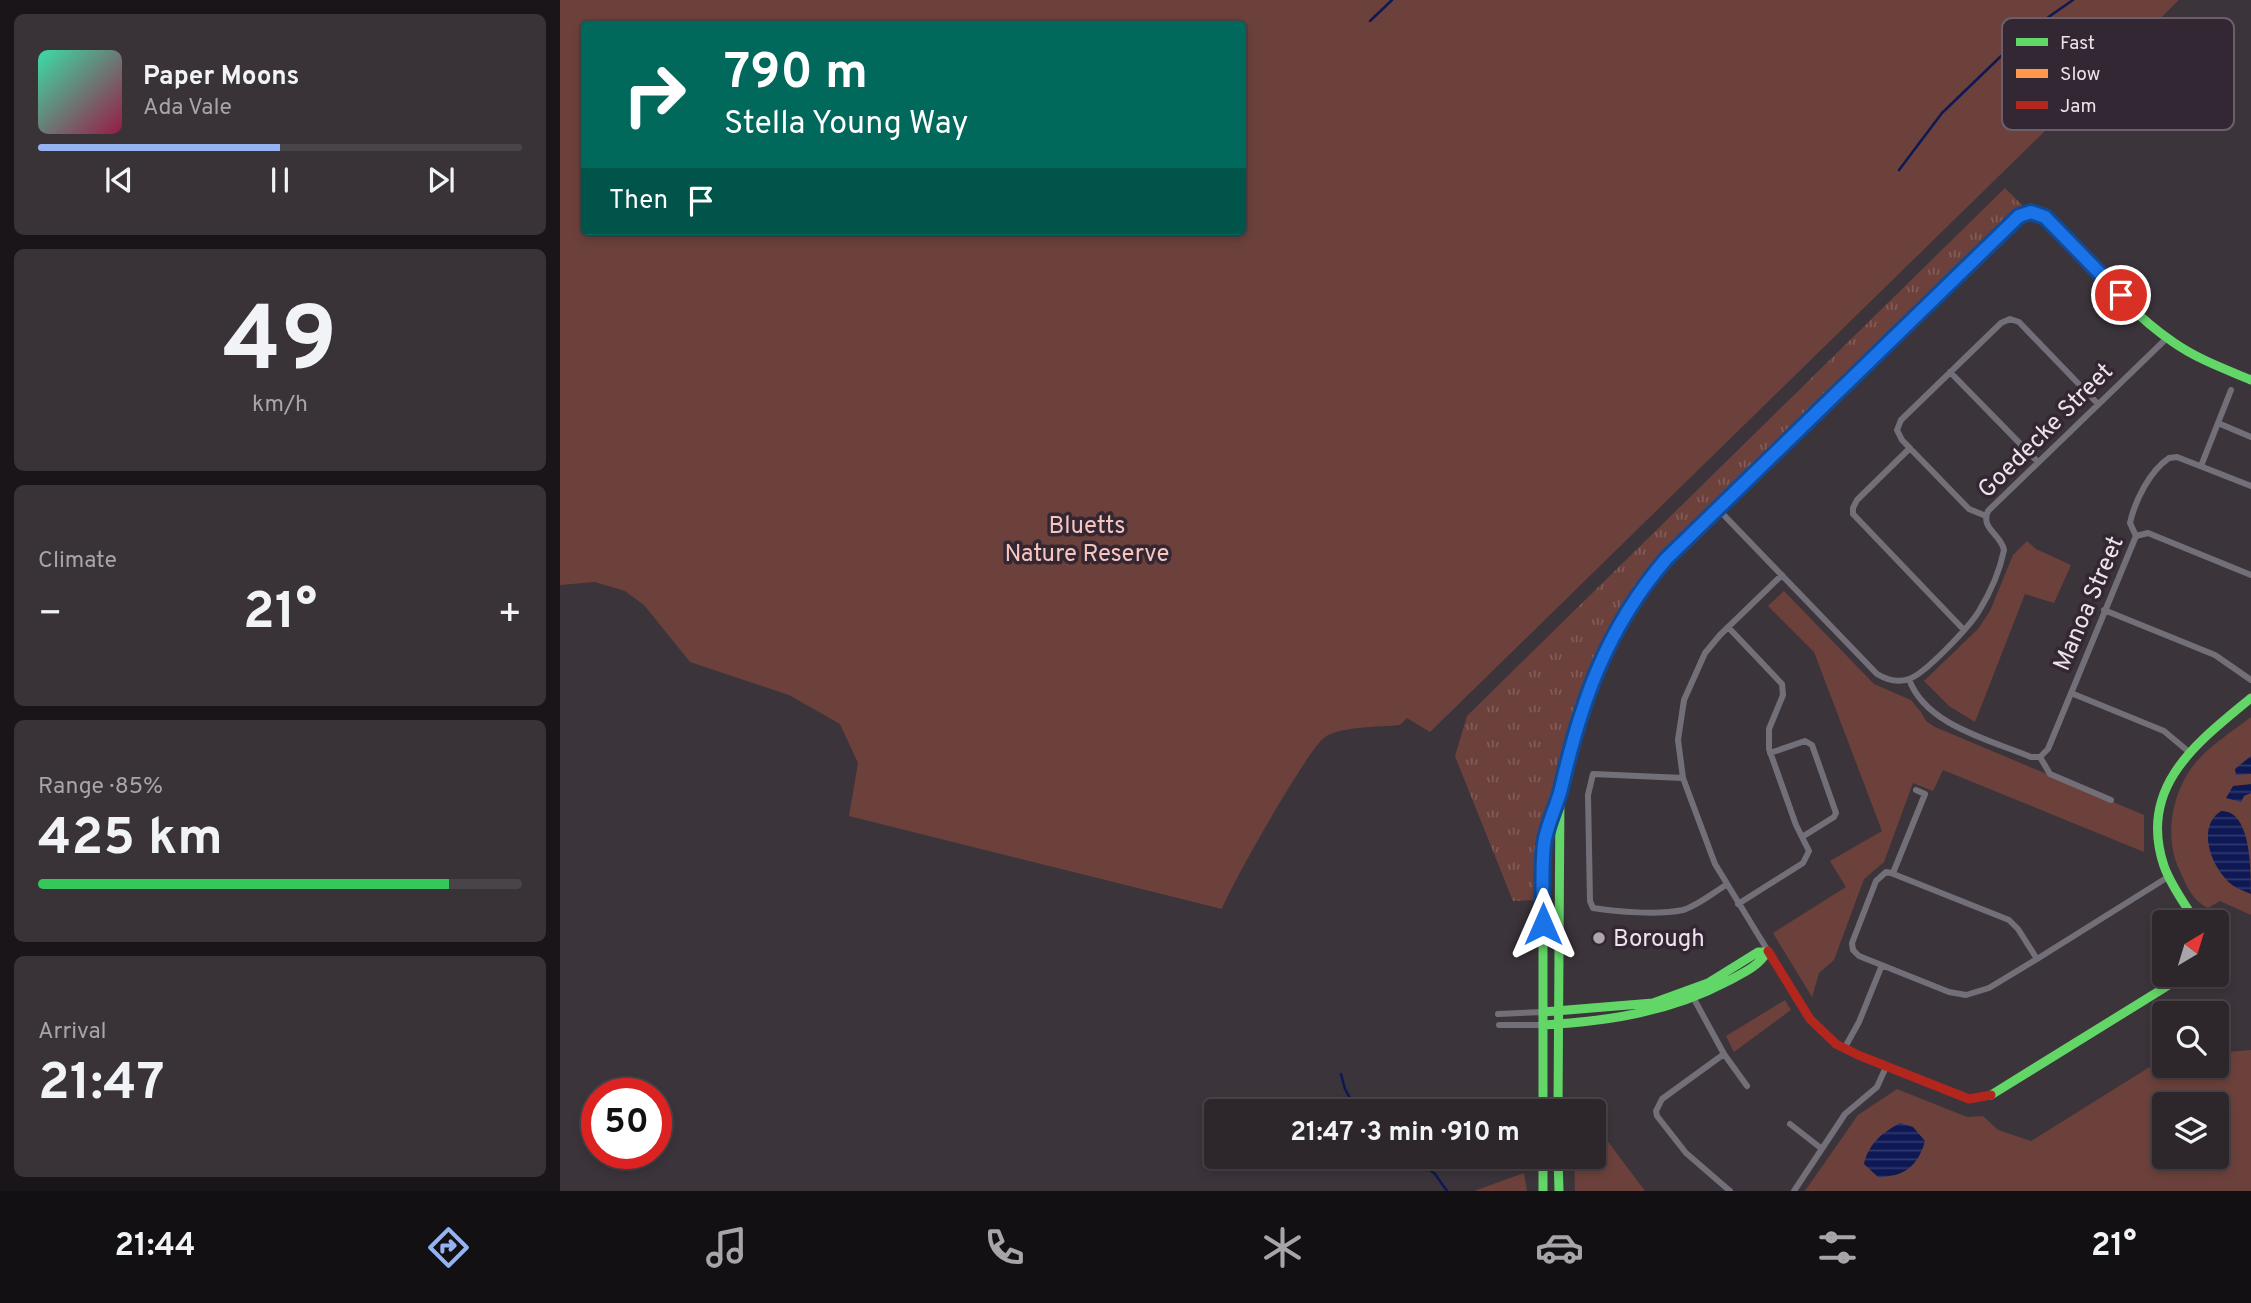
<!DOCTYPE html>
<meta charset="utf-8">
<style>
:root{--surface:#2d272c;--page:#393338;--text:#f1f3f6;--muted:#a7a5a9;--line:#484448;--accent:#95b2f1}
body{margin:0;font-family:Overpass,sans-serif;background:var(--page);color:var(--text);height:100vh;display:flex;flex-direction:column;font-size:26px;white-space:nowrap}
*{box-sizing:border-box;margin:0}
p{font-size:23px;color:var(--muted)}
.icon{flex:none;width:38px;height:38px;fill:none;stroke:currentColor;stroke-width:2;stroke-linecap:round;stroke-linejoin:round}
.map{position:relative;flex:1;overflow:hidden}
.drawer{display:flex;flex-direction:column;gap:14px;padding:14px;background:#191518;width:560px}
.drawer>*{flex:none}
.top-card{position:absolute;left:21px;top:21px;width:665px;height:214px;border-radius:7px;box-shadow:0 4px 10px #0003,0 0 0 2px var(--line);background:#00695c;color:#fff;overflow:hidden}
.needle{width:46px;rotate:38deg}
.buttons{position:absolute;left:1592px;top:910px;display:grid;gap:14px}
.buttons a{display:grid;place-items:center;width:77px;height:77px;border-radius:7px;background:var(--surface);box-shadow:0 4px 10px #0003,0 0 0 2px var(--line);font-size:35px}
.speed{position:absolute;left:21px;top:1078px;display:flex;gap:14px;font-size:35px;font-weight:700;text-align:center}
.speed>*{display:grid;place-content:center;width:91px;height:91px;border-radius:50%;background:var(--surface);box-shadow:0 4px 10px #0003,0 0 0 2px var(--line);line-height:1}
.speed .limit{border:10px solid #d22;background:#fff;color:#111}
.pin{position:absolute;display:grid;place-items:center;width:60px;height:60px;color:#fff;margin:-30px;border:4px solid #fff;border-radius:50%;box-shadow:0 2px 7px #0007}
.me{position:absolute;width:77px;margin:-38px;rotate:0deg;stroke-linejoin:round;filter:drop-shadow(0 0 5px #0008)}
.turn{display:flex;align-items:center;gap:24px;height:147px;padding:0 28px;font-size:32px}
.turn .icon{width:91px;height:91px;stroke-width:2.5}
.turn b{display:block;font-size:49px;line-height:60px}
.then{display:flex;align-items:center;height:66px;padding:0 28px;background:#0003;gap:14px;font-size:26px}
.big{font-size:52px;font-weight:700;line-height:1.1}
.drawer .card{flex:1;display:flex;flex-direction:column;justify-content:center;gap:10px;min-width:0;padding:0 24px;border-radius:10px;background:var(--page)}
.drawer .dial{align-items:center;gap:0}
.dial b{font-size:91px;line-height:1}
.song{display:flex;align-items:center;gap:21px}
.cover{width:84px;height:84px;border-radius:10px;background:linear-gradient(135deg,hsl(160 70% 55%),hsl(340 70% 35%))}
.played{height:7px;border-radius:4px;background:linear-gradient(90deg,var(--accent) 50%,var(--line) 50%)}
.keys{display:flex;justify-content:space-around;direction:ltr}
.heat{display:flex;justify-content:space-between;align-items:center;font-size:38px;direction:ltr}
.charge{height:10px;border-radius:5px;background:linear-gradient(90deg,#34c759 85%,var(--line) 0)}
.trip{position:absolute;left:644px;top:1099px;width:402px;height:70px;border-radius:7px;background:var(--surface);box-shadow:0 4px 10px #0003,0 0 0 2px var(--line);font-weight:700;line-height:70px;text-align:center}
.tabs{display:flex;height:112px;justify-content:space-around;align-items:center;background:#121012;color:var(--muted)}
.tabs .icon{width:49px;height:49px}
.tabs .on{color:var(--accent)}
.tabs b{font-size:32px;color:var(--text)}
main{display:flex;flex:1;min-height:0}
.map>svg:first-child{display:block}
.grass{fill:url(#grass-tufts)}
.park{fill:#6c413b;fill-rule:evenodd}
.water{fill:url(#water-rules)}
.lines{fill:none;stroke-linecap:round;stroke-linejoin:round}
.stream{stroke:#0d1854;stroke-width:2.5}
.street{stroke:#736f79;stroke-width:6}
.fast{stroke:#63d668;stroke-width:9}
.slow{stroke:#ff974d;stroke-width:9}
.jam{stroke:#b3261e;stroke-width:9}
.route-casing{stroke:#114b97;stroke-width:18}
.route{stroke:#1a73e8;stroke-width:12}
.poi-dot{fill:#aea6ad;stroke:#342734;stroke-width:2.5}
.labels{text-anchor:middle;stroke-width:7;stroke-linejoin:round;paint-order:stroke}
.street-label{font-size:24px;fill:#ece3eb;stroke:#342734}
.park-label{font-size:24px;fill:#f8c5bd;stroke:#342734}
.poi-label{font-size:24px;fill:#ece3eb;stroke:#342734;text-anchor:start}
.key{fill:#342734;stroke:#6b5f6b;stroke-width:2}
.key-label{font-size:19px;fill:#ece3eb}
</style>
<main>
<section class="drawer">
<div class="card">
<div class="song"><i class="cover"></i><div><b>Paper Moons</b><p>Ada Vale</p></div></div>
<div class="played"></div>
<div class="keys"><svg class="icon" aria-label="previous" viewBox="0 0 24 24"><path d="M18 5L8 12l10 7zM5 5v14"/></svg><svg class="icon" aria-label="pause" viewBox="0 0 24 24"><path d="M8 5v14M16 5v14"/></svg><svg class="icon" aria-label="next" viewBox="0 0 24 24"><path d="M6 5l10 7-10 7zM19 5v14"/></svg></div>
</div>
<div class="card dial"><b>49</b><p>km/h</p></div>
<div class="card"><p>Climate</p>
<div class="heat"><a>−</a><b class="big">21°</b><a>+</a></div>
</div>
<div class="card"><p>Range · 85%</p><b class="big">425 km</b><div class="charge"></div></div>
<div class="card"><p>Arrival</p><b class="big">21:47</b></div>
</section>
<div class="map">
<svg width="1691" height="1191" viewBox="0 0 1691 1191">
<defs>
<pattern id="grass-tufts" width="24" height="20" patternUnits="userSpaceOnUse" patternTransform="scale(1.75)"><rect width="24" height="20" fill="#6c413b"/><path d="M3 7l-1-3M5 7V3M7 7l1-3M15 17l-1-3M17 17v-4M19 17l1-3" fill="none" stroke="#815c58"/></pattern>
<pattern id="water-rules" width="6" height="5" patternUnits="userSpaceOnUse" patternTransform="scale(1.75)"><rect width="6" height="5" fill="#0d1854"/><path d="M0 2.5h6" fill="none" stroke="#30396d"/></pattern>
</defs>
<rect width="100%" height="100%" fill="#3c343b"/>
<path class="grass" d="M1445 188 1462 205 1220 441 1125 529 1091 565 1039 645 1029 672 1004 750 978 848 976 900 953 901 895 756 907 716Z"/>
<path class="park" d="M0 0H1619L870 732 847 718 840 725C820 727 781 726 765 737 749 747 671 885 662 909L289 816 298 763 280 724 229 695 130 662 84 605 65 591 35 582 0 585ZM682 24V231H24V24Z
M1467 541 1476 549 1511 565 1494 603 1465 594 1415 722 1389 706 1364 681 1418 629 1430 611 1453 555Z
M1224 591 1314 684 1351 700 1361 712 1366 721 1375 727 1584 815V852L1383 770 1373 791 1353 783 1324 862 1304 879 1274 960 1259 973 1252 997 1213 933 1286 887 1270 861 1322 831 1254 652 1208 606Z
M1691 717V915L1660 901 1648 908C1633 901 1627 887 1620 871 1603 837 1612 790 1637 761 1652 744 1673 731 1691 717Z
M1225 1000 1231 1010 1174 1052 1166 1036Z
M1691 1050V1191H1245L1298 1115 1337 1089 1407 1117 1423 1116 1438 1130 1471 1141 1604 1058 1605 1066H1657V1053ZM1605 1104H1657V1157H1605Z
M1046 1139 1085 1191H1015L1014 1157H1034V1141Z
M964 1173 967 1191H914Z"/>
<path class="water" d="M1691 756V774L1676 775 1675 769Z
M1691 784V793L1684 796 1681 802 1666 798 1673 786Z
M1661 811C1691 810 1691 869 1691 894 1684 891 1676 888 1671 884 1651 867 1636 827 1661 811Z
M1340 1123 1353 1127 1365 1141C1358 1166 1344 1177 1318 1177L1304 1164C1309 1143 1322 1133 1340 1123Z"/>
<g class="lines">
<path class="stream" d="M810 21 832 0
M1339 170 1382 113 1464 34 1513 0
M781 1074 785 1089 797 1111
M854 1157 875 1174 887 1191"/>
<path class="street" d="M1390 372 1478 462
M1658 423 1691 437
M1350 448 1297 500 1293 508V514L1404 630
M1641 466 1671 390
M1157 508 1317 674C1327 680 1338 683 1349 679 1365 674 1410 626 1419 611 1430 593 1440 570 1444 550 1441 534 1420 529 1428 511L1607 338
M1426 516 1409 509 1342 440 1337 430 1341 420 1441 323 1450 319 1459 322 1538 404
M1576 536 1570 523C1575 500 1590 471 1609 458L1617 457 1691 486
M1544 610 1655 655 1691 680
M1168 627 1222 684 1223 695 1209 729V749L1236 825 1249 851 1243 863 1178 904
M1349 679C1365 725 1430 740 1471 757H1480L1488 749 1576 536 1588 533 1691 575
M1511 693 1604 731 1629 752
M1210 753 1245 741 1252 745 1276 813 1274 817 1242 837
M1480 757 1490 774 1551 800
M1123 778 1033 774 1028 795 1030 901 1033 908C1057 912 1099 915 1123 910 1137 906 1153 893 1166 885
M1333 873 1365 794 1356 790
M1208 951 1155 864 1123 778 1118 740 1124 700 1145 653 1160 635 1222 575
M1477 959 1429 988 1406 995 1389 992 1299 956 1293 950 1292 943 1316 881 1326 872 1331 873 1449 920 1458 929 1477 959 1608 877
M1134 999 1164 1054 1187 1086
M938 1014 983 1012
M939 1025H984
M1284 1049 1299 1022 1322 965
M1164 1054 1102 1099 1096 1111 1097 1116 1126 1153 1170 1191
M1230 1124 1262 1149
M1234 1191 1285 1114 1317 1087 1326 1067"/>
<path class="fast" d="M1523 257C1551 288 1579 319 1613 342 1637 359 1665 369 1691 380
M1636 922C1625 904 1611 886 1604 866 1577 786 1638 742 1691 698
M983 1012 1093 1003 1148 983 1198 952H1207
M984 1025C1049 1021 1110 1012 1168 981 1183 973 1198 967 1207 952
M1431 1095 1625 975
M983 1111V856L988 826 998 797
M998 1111 1000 792 1029 687 1049 642 1085 585 1118 546 1203 463
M983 1157V1191
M998 1157 999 1191"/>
<path class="slow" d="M1203 463 1455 218C1484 202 1505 238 1523 257"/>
<path class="jam" d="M1208 951 1250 1019 1276 1044 1298 1055 1409 1099 1431 1095"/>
</g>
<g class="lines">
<defs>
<path id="route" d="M983 924C983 898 981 871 984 844 987 824 996 808 1001 789 1021 701 1047 628 1106 559L1459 216 1471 212 1485 217 1561 295"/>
</defs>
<use href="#route" class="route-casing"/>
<use href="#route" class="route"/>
</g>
<circle class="poi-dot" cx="1039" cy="938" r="7"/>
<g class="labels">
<g class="street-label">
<text transform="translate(1485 430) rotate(-45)" y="8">Goedecke Street</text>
<text transform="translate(1528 603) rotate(-67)" y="8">Manoa Street</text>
</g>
<g class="park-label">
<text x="527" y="533">Bluetts<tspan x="527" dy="28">Nature Reserve</tspan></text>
</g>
<g class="poi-label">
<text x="1053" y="946">Borough</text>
</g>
</g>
<rect x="1442" y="18" width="232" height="112" rx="10" class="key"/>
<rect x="1456" y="38" width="32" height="8" fill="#63d668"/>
<rect x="1456" y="69" width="32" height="9" fill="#ff974d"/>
<rect x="1456" y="101" width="32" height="8" fill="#b3261e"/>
<g class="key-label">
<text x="1500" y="49">Fast</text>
<text x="1500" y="80">Slow</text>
<text x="1500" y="112">Jam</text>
</g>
</svg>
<div class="buttons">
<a><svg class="needle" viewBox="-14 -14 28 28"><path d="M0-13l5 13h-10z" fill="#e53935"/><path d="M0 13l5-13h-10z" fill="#a7a5a9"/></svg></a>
<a><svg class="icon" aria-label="search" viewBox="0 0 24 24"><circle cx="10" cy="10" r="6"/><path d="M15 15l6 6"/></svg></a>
<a><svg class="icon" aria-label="layers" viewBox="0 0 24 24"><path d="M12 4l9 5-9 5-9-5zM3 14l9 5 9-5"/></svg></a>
</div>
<div class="speed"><div class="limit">50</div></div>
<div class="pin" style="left:1561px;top:295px;background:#d93025"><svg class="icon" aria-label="arrive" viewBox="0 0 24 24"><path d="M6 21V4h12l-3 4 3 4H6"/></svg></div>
<svg class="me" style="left:983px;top:924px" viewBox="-20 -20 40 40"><path d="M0-17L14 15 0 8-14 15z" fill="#1a73e8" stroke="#fff" stroke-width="4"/></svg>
<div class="trip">21:47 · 3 min · 910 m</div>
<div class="top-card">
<div class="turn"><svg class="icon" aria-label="right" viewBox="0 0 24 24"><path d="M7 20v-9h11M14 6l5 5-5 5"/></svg><div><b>790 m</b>Stella Young Way</div></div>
<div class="then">Then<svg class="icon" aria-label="arrive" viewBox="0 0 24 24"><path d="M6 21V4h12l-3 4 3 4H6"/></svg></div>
</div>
</div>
</main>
<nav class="tabs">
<b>21:44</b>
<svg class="icon on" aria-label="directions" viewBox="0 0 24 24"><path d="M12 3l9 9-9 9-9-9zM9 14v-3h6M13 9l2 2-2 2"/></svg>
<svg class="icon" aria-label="music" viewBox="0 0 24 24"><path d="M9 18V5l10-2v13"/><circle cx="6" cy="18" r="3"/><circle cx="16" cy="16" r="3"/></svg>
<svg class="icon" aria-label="phone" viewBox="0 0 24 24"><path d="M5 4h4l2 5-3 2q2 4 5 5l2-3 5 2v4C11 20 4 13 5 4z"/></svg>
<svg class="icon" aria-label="climate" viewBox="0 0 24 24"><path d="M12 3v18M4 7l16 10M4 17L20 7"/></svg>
<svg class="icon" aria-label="car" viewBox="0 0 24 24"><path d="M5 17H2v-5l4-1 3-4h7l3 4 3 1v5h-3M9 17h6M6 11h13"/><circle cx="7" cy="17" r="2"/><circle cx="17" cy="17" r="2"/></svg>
<svg class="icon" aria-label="filters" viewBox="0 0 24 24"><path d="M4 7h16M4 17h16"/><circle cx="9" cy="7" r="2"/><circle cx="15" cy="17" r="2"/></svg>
<b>21°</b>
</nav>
